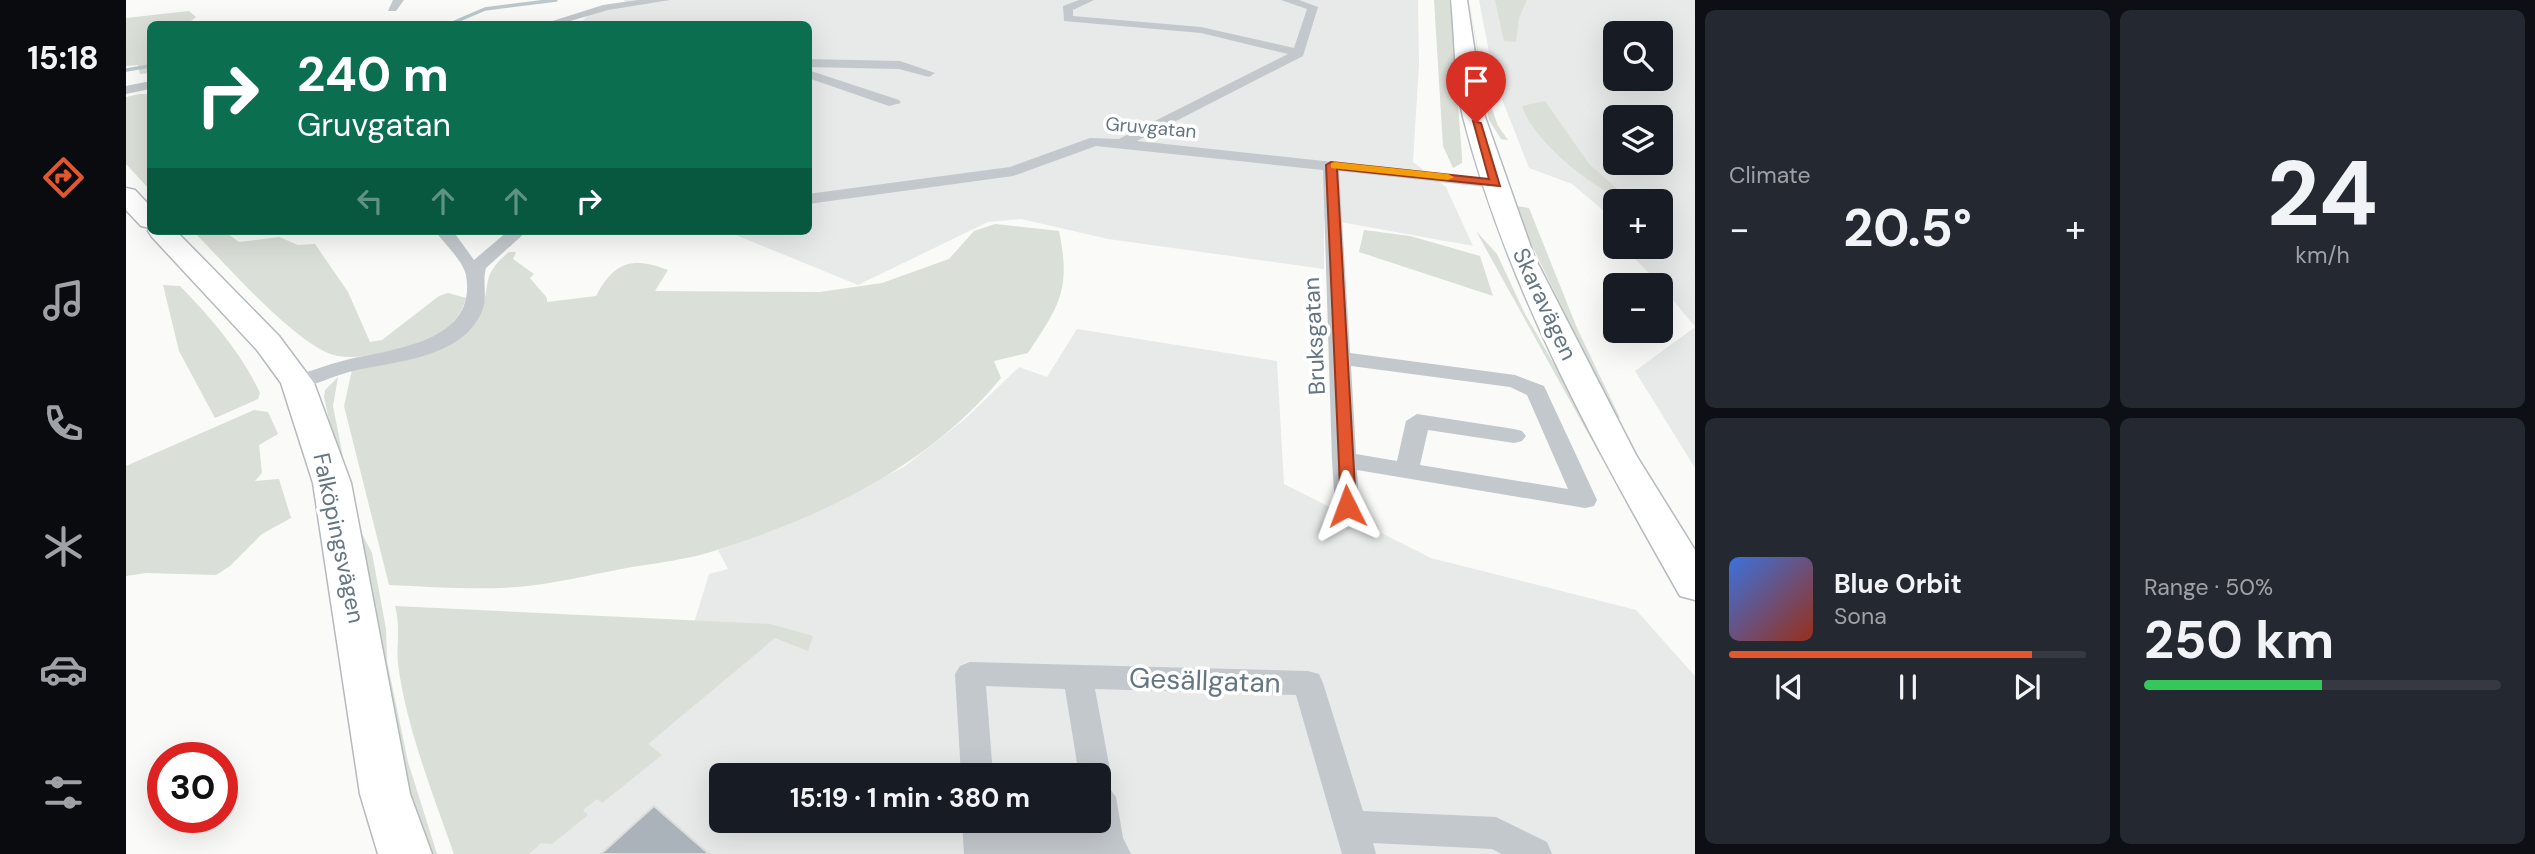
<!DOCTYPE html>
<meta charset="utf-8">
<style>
:root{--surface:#171b24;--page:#242831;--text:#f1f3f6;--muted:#9ea1a6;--line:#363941;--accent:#e4572e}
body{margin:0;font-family:"DM Sans",sans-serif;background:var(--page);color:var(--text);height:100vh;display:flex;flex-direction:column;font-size:26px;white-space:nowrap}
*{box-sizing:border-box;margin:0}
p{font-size:23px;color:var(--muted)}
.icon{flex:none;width:38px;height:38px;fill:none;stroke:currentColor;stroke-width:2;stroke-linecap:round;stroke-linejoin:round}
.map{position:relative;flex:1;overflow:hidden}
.sheet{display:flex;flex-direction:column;gap:10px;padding:10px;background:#0d0f14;width:840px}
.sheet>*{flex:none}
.hud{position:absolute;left:21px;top:21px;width:665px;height:214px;border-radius:10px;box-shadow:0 7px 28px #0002;background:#0b6e4f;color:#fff;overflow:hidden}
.fabs{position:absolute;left:1477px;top:21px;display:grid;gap:14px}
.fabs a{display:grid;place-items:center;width:70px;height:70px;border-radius:10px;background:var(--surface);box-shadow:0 7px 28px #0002;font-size:35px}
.speed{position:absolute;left:21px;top:742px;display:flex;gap:14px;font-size:35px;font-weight:700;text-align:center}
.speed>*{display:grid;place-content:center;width:91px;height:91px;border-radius:50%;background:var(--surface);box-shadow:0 7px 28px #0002;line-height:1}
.speed .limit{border:10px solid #d22;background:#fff;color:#111}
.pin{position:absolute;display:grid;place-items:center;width:60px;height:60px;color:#fff;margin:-72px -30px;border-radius:50% 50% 50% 0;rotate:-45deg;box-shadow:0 0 7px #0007}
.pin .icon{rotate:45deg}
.me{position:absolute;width:77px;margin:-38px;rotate:357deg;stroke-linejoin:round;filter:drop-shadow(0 0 5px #0008)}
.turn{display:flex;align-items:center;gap:24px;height:147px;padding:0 35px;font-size:32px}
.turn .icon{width:91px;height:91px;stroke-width:2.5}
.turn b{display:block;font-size:49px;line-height:60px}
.lanes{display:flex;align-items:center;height:66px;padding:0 35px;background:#0003;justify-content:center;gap:35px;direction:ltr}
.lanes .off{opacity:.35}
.big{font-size:52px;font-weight:700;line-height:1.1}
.sheet .card{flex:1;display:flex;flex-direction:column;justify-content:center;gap:10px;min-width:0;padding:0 24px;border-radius:10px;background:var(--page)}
.sheet .dial{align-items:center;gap:0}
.dial b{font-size:91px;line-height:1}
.song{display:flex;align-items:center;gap:21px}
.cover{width:84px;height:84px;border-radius:10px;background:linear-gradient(135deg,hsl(220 70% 55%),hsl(10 70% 35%))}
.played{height:7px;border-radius:4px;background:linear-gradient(90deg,var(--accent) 85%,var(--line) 85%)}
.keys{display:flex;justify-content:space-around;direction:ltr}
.heat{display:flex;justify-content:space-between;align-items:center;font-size:38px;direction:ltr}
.charge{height:10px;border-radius:5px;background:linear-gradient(90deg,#34c759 50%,var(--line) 0)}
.sheet .tiles{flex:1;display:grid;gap:10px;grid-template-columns:repeat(2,1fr)}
.trip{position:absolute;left:583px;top:763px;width:402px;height:70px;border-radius:10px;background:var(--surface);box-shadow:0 7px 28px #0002;font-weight:700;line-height:70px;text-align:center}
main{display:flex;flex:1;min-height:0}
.tab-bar{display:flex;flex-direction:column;width:126px;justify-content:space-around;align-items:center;background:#090b0e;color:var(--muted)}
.tab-bar .icon{width:49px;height:49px}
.tab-bar .selected{color:var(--accent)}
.tab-bar b{font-size:32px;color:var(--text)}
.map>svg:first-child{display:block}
.built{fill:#e8e9e9;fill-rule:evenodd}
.green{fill:#dadfd7}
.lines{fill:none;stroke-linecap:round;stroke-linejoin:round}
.stream{stroke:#bbc7cb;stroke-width:3.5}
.building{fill:#aab3b9;stroke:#dcdcda;stroke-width:2}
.primary-casing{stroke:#b5babe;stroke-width:3}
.street{fill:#c3c8cc;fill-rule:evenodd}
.primary{fill:#fff;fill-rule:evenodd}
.route{fill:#e4572e;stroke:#94391e;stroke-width:2}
.slow{fill:#f59e0b}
.labels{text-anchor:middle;stroke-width:7;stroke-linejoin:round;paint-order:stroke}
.far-street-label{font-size:19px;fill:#657683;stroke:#fff}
.street-label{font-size:23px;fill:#657683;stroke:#fff}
.near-street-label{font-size:28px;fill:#657683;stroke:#fff}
</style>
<main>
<nav class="tab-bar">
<b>15:18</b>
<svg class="icon selected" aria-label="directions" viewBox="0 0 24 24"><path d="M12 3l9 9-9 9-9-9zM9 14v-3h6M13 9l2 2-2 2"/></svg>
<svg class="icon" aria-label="music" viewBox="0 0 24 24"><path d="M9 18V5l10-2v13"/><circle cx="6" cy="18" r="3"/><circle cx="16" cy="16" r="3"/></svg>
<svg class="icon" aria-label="phone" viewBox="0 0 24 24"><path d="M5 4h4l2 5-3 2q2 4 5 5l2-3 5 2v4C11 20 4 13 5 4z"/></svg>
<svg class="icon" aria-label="climate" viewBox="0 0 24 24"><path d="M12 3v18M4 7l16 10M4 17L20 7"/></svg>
<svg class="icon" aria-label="car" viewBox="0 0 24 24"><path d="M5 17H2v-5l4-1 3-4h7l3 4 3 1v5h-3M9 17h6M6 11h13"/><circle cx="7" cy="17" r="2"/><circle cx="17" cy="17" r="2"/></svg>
<svg class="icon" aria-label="filters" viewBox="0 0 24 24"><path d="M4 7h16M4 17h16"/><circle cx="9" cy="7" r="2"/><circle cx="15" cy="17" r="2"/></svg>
</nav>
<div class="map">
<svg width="1569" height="854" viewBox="0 0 1569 854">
<rect width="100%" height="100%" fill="#fafaf8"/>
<path class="built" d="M498 0H1292L1293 64 1287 162 1320 187 1347 246 1198 219V269L982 239 895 219 862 222 732 285 600 231H682V24H454L462 15 500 5Z
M1353 0H1569V468L1509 371 1569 327 1535 285 1497 247H1535V201H1489V236L1485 217 1446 184 1403 168 1368 79ZM1489 33H1535V79H1489ZM1489 117H1535V163H1489Z
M951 329 1151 361 1158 484 1305 558 1510 610 1569 676V854H402L568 623 583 574 602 569 592 550 667 521 778 467 840 418 893 367 921 377ZM595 775H973V821H595Z"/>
<path class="green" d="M1308 0H1323L1325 12 1336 157V163L1327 168 1317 146Z
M1343 0 1359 89 1372 126 1382 140 1375 139 1363 120Z
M1369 0H1401L1393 18 1390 42 1378 41Z
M63 11 70 17 61 24H24V73L14 74 12 65 0 66V18Z
M14 94H24V190L0 164V97Z
M1419 101 1463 164 1505 201C1471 194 1406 140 1396 106Z
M1391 206 1403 208 1451 328 1494 418 1489 417 1395 223Z
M869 224 933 231C945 289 934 305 902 353L868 361 875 378C804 465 699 515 594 549 563 560 527 563 495 569 460 576 426 584 391 587 348 590 306 587 263 585L218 406 226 370 288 356 352 317C368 286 351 278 383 252H390L387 259 408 274 404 278 421 298V302L470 296C488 262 506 256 542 270L529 291 694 292 756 283 823 259 848 231Z
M1238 230 1284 236 1354 256 1367 296 1233 252Z
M67 231H98L113 242 153 237 172 245 189 244 222 292 244 342 256 340 313 296 322 293 340 298C333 325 308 341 281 347 261 351 233 360 212 356 173 349 97 261 67 231Z
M1350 231 1371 254 1398 312 1480 455H1474Z
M37 285 54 286C85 318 115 352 134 393L132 399 89 418 53 351Z
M212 377 207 406 217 457 234 530 246 553 260 629 261 661 282 762 311 854H302L289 818 252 662 253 631 239 557 227 530 198 397 199 390Z
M128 410 142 412 152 434 133 445 136 473 129 481 153 479 165 518 136 534 104 566 90 575 20 573 0 576V466Z
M269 606 644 624 687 636 682 651 649 638 522 744 536 755 476 803 471 799 457 810 462 815 426 844 415 843 403 854H328C307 795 280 726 272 664 270 643 275 629 269 606Z"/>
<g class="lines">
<path class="stream" d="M324 24 359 9 430 0
M0 70 24 66"/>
</g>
<path class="building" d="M528 806 583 854H475Z"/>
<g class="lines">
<defs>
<path id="primary" d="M1325 0H1341L1358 114 1408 256 1510 455 1569 550V600L1554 596C1467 443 1381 288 1337 117 1328 80 1329 38 1325 0Z
M0 188 9 190 24 206V231H50L153 336 188 383 225 483 284 794 306 854H252L234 794 187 483 155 383 131 350 26 237 22 231 24 228 15 226 0 210Z"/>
</defs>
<use href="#primary" class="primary-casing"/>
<path class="street" d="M267 0H278L270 11H262Z
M512 0H544L482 10 434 24H417L477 5Z
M953 0H968L947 10V16L1075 27 1168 48 1181 9 1155 0H1173L1192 7 1177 56 1011 141 1376 180V186L1370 188 1213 171 1224 353 1389 375 1418 386 1471 500 1468 506 1459 508 1231 470 1233 506 1230 512 1221 514 1212 512 1209 506 1206 460 1197 170 970 146 887 176 682 204V194L884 167 964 138 993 139 1162 54 1075 33 938 21 937 6ZM1225 366 1384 387 1401 395 1442 489 1294 465 1302 430 1388 443 1396 441 1400 436 1396 431 1388 429 1291 414 1280 421 1271 461 1230 454Z
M682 59 774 61 809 73 803 77 773 69 682 67Z
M682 70 773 100 775 103 763 106 682 78Z
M24 81V89L0 94V86Z
M309 231H327L348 260 382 231H401L360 268C356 282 362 298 356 311 336 360 266 361 223 372 205 377 189 385 171 389L163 388 160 383 163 378C182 372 200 365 220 360 266 349 352 343 340 275 337 261 318 243 309 231Z
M844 662 1182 671 1193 674 1197 683 1237 811 1370 817 1421 842 1426 854H1376L1366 849 1247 843 1250 854H1216L1170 695 969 689 985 775 981 785 990 797 997 838 1005 854H838L836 821H870L871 833 961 828 960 821H973V775H953L939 689 860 686 867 775H835L829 674 834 666Z"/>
<use href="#primary" class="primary"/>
</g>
<path class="route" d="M1347 121 1355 123 1374 186 1211 169 1230 506 1227 510H1215L1200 165 1205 162 1363 179Z"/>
<path class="slow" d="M1209 162 1322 174 1328 177 1322 180 1205 168V163Z"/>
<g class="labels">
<g class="far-street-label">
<text transform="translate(1025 127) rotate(5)" y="7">Gruvgatan</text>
</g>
<g class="street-label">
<text transform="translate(1419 304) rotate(65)" y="8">Skaravägen</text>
<text transform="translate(1188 336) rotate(-93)" y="8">Bruksgatan</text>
<text transform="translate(213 538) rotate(78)" y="8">Falköpingsvägen</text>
</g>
<g class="near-street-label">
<text transform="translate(1079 680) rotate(2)" y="10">Gesällgatan</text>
</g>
</g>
</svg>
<div class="fabs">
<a><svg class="icon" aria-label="search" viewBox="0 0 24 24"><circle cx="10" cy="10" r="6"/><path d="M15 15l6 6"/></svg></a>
<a><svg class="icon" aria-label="layers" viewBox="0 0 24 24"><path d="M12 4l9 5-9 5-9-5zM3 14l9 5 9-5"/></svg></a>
<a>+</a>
<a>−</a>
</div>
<div class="speed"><div class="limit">30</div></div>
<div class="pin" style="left:1350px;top:123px;background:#d93025"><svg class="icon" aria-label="arrive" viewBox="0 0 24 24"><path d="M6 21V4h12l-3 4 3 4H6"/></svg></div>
<svg class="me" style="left:1221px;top:506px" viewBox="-20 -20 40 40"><path d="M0-17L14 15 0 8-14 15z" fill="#e4572e" stroke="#fff" stroke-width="4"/></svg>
<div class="trip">15:19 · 1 min · 380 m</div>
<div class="hud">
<div class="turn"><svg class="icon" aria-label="right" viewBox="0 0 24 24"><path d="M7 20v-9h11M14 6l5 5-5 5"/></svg><div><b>240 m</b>Gruvgatan</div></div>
<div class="lanes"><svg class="icon off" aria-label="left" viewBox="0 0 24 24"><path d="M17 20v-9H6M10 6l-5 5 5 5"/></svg><svg class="icon off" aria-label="ahead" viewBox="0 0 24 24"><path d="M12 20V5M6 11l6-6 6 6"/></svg><svg class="icon off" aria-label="ahead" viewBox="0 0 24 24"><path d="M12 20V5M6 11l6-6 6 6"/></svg><svg class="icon" aria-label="right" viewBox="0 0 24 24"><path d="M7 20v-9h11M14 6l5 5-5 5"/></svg></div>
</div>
</div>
<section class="sheet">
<div class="tiles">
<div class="card"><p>Climate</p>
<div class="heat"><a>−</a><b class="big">20.5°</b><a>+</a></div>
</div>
<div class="card dial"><b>24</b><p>km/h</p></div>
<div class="card">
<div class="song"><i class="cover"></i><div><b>Blue Orbit</b><p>Sona</p></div></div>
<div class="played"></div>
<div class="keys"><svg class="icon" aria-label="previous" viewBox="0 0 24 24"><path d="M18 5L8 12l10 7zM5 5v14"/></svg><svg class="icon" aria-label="pause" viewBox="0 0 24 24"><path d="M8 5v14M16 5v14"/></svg><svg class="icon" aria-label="next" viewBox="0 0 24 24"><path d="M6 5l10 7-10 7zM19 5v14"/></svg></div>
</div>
<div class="card"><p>Range · 50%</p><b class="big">250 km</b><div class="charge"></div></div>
</div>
</section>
</main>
